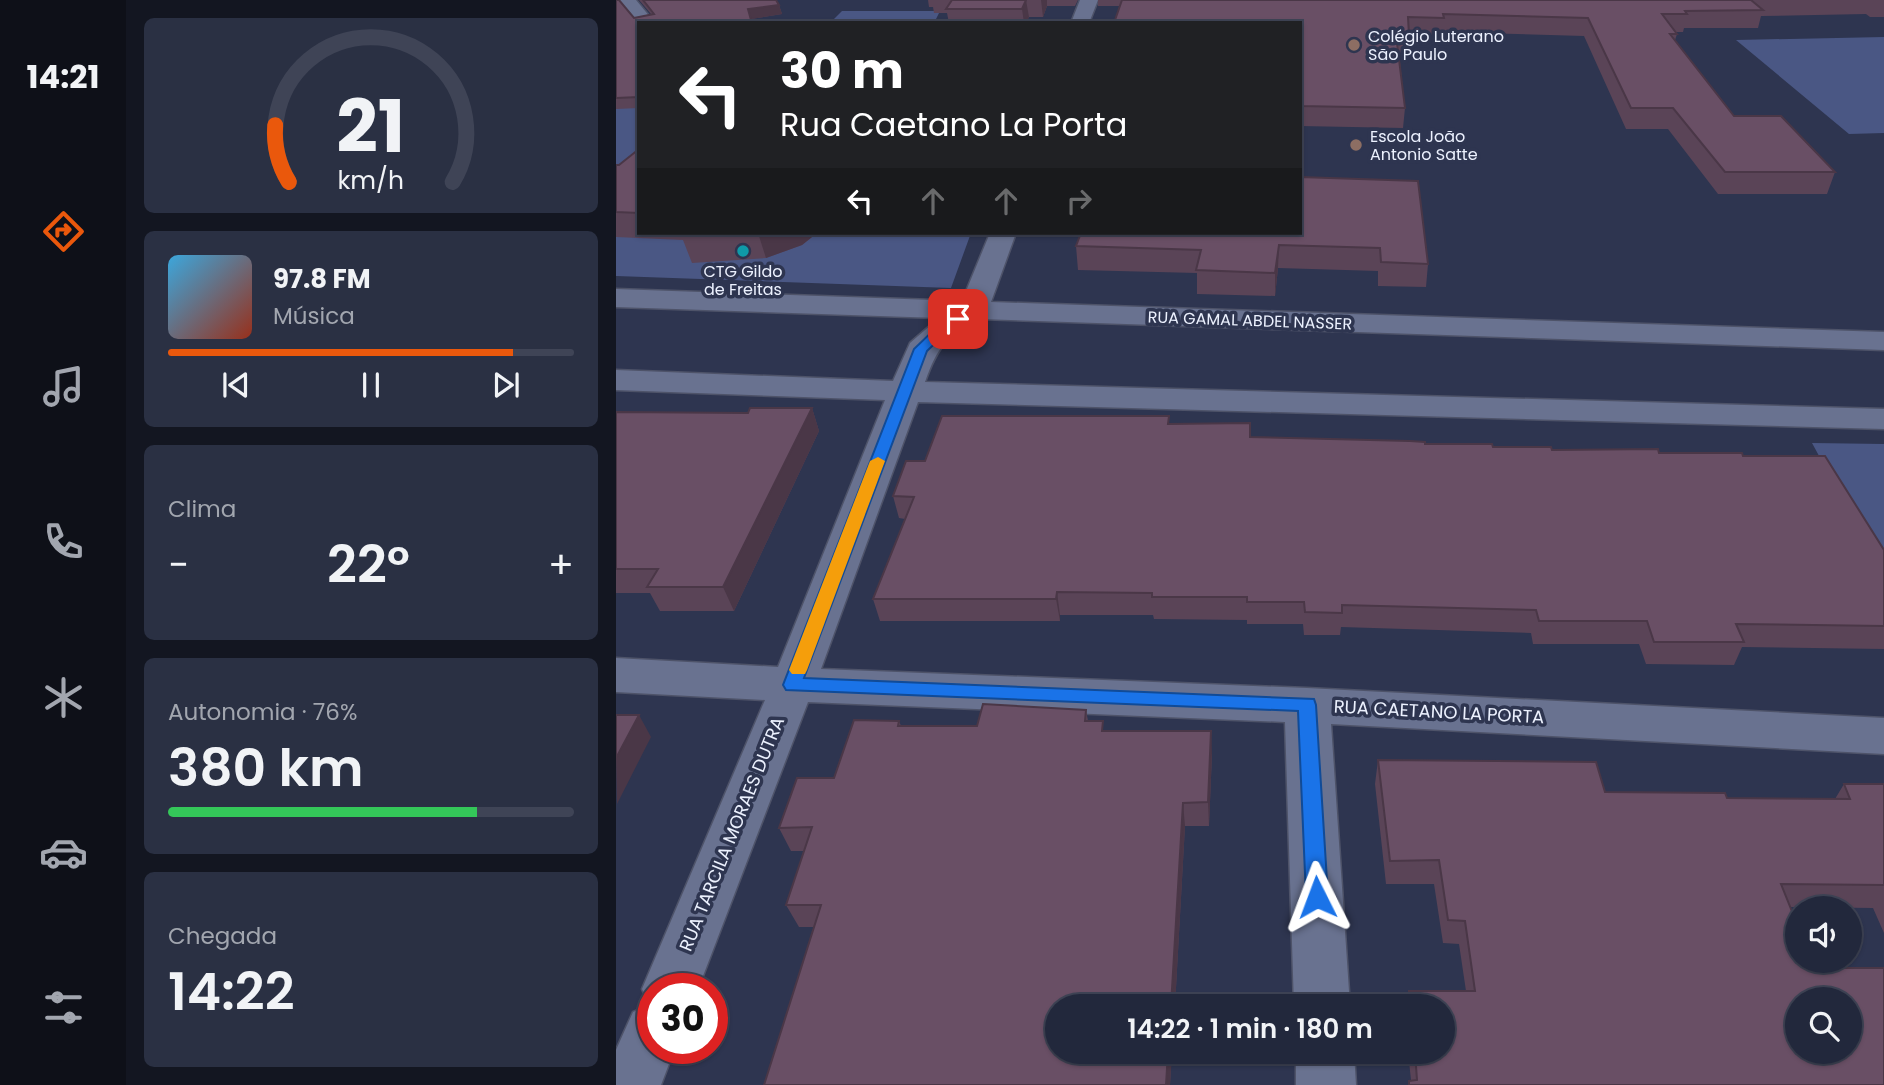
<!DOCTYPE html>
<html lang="pt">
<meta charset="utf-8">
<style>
:root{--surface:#22283c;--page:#2a3043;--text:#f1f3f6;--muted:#a2a6af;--line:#3f4456;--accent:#ea580c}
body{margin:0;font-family:Poppins,sans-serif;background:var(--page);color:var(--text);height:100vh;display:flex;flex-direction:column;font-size:26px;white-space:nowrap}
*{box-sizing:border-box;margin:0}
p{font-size:23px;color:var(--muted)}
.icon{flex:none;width:38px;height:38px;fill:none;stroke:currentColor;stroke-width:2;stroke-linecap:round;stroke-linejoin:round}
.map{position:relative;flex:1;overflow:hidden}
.panel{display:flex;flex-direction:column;gap:18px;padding:18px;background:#131621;width:490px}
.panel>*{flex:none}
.guide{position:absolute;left:21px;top:21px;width:665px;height:214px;border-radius:0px;box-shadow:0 2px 5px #0004,0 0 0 2px var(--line);background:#202124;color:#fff;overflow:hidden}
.fabs{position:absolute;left:1169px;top:896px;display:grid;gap:14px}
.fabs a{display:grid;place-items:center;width:77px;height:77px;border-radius:50%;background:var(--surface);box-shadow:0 2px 5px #0004,0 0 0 2px var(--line);font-size:35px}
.speed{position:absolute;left:21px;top:973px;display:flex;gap:14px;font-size:35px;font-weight:700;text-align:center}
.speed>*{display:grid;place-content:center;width:91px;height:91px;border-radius:50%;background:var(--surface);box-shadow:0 2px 5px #0004,0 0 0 2px var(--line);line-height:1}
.speed .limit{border:10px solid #d22;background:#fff;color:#111}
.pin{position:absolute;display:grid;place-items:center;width:60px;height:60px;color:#fff;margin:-30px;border-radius:14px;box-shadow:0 4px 10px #0006}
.me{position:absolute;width:77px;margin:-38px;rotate:357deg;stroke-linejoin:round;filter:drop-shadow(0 0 5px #0008)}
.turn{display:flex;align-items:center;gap:24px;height:147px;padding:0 28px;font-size:32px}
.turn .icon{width:91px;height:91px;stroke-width:2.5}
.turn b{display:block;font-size:49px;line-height:60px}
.lanes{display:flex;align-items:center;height:66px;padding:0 28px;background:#0003;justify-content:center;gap:35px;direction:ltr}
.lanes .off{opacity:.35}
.big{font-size:52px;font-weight:600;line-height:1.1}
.panel .card{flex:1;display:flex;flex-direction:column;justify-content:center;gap:10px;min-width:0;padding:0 24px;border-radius:10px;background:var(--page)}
.panel .dial{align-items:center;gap:0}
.dial svg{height:182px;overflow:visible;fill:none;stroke:var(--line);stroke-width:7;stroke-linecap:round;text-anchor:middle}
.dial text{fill:var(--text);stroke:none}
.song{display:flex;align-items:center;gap:21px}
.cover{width:84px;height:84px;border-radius:10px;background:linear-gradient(135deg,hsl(200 70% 55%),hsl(10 70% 35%))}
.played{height:7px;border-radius:4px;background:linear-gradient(90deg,var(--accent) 85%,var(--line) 85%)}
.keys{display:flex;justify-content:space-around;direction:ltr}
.heat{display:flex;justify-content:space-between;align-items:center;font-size:38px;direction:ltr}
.charge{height:10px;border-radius:5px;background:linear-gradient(90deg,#34c759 76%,var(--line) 0)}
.trip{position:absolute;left:429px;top:994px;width:410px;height:70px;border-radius:35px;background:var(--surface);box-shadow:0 2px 5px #0004,0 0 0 2px var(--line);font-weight:600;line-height:70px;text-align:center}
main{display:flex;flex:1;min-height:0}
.dock{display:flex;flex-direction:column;width:126px;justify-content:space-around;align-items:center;background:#0e1018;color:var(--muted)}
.dock .icon{width:49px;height:49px}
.dock .active{color:var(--accent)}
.dock b{font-size:32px;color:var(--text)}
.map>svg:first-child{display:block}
.green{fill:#4a5784}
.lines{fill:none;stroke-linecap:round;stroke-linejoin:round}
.minor-casing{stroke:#4e5369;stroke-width:3}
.minor{fill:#697290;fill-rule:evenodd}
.wall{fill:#5a4457}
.shaded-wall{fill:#4a3747}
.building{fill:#694f65;stroke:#4a3747;stroke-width:2;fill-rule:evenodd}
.route{fill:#1a73e8;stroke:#114b97;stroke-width:2}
.slow{fill:#f59e0b}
.education-dot{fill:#8d6e63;stroke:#2e3550;stroke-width:2.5}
.culture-dot{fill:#0f9aa8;stroke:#2e3550;stroke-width:2.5}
.labels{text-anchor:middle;stroke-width:7;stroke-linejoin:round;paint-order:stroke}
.far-poi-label{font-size:16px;fill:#ecf1fe;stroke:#2e3550;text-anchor:start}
.far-street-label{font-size:16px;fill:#ecf1fe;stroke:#2e3550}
.street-label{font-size:18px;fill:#ecf1fe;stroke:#2e3550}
</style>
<main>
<nav class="dock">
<b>14:21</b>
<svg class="icon active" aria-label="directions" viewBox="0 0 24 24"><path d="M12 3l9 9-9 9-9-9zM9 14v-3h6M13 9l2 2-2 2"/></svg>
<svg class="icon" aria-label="music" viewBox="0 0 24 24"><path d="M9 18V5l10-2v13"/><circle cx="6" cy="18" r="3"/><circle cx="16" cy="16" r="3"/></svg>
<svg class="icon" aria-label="phone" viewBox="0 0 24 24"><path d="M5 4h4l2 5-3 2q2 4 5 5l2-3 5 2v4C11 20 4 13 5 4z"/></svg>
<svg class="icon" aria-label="climate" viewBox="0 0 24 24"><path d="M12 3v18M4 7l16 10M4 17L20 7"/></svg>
<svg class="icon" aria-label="car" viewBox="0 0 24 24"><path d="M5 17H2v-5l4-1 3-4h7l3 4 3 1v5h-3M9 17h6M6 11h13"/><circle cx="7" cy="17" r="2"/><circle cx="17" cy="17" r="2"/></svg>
<svg class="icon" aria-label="filters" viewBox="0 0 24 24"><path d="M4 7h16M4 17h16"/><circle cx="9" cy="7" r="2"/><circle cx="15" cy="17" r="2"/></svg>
</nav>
<section class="panel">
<div class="card dial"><svg viewBox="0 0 100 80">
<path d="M14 69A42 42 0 1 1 86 69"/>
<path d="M14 69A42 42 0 0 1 8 44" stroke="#ea580c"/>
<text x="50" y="56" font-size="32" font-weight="700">21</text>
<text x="50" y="72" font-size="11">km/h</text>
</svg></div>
<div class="card">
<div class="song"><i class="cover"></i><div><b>97.8 FM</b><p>Música</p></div></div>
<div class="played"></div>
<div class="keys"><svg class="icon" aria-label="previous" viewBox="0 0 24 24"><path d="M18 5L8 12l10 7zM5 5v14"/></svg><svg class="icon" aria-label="pause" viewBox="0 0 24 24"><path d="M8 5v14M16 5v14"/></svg><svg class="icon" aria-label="next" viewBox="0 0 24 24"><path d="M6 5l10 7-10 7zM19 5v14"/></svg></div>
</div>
<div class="card"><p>Clima</p>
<div class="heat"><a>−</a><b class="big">22°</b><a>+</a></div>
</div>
<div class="card"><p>Autonomia · 76%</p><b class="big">380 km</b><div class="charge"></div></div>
<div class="card"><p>Chegada</p><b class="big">14:22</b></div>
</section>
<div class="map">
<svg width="1268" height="1085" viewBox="0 0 1268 1085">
<rect width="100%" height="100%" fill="#2e3550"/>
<path class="green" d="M226 11H324L318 23H198L218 19Z
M1268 37V133L1233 134 1120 40Z
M23 104V233H355L335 288 0 276V105Z
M1196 443 1268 444V575Z"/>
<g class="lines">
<defs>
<path id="minor" d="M2 0H20L39 23H23V26Z
M464 0H482L473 23H455Z
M374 233H400L375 302 1268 332V350L364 319C330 338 322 345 309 382L1268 409V429L302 402 205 669 691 688 1268 718V754L715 724 734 1006H678L669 722 192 702 82 989H37V1048H59L45 1085H0V1050L17 1012 33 1005 26 989 149 700 0 692V658L162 667 269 400 0 390V370L277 381 294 343 323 318 0 307V289L346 301Z
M680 1052H738L740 1085H680Z"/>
</defs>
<use href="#minor" class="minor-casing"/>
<use href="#minor" class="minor"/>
</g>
<path class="wall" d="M0 0 18 18 35 14 23 0H160L163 5 166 14 135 19 136 23H23V108L0 109Z
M312 0H462L459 6H431L427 17H413L410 23H333L331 13H318L317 7H313Z
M482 0H1268V17H1254L1250 14 1145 16 1142 28H1068L1067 32H1059L1061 34 1059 40 1118 116 1219 172 1211 194H1102L1052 129H1010L968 36 827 32 826 36 793 35 791 53H783L789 108 787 128 684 126V23L504 6H482Z
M23 149V233H201L186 245 150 258 76 263 67 240 0 237V165H3Z
M684 177 812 264 810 287 762 286V271L662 268 659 296 581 294V273L462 270 460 246Z
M196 408 203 431 118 611H44L34 593H0V412L132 413Z
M553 416V424L634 437 936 450 1127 456 1268 550V649L1126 647 1118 665 1030 664 1023 644H917L915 633 725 627 724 635H688L687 624H631V620L538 619 537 615H444V621H264L257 599 289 519 283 518 277 496 309 461Z
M470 710 472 721 489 731 596 754 593 826H569L559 1006H441L556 1052 554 1085H148L198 927H183L170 905 188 851H175L163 828 283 721 285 726H361Z
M762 760 989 792 1111 798 1219 799 1228 784H1268V933L1257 908 1174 907 1199 968 1268 1085H792L793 1081 795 1080 792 1052H826V1006H790L793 991H850L843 944 827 943 818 884H770L759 784Z"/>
<path class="shaded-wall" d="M410 0 413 17 410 23H408L406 9Z
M425 0H431V6L427 17Z
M163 5 166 14 135 19 132 9Z
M142 233H201L186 245 150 258Z
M663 245 662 268 659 296V273Z
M196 408 203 431 118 611 107 587Z
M441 592 444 615V621L440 599Z
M23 715 35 737 1 804 0 758Z
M595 731 596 754 593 826 592 802Z
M567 803 569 826 559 1006H555Z
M552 1052H556L554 1085H550Z"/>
<path class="building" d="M0 0H3L18 18 38 14 27 0H160L163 5 132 9 135 20H129L130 23H23V97L0 98Z
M336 0H410L406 9H330Z
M506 0H1135L1147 10 1069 11 1071 14H1046L1061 34H1054L1118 116H1165L1219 172H1109L1057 108H1015L972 18 827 14 828 18 792 17 793 35H780L789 108 684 106V23H498Z
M23 149V213L0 212V165H3Z
M684 177 802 181 812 264 765 262 764 248 663 245 659 273 580 270 585 250 460 246 465 233H684Z
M71 233H119L66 236Z
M134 408H196L107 587H31L42 569H0V412L132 413Z
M326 416H553L552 424 634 423V437L794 441 809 442V444H876L877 447H935L936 450 1042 449 1043 453H1126L1127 456H1209L1268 550V626L1120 624 1128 642H1038L1031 621H923L920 610 726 605V613L689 612 688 602H631V597H536V593L441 592 440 599H257L298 497 277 496 290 461H309Z
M367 704 470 710 469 721H487L486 731H595L592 802 567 803 555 1006H441V1052H552L550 1085H148L205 905H170L196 827 163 828 181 778H218L238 720 283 721 282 726H361Z
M0 715H23L0 758Z
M762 760 980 762 989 792 1109 793 1111 798 1234 799 1228 784H1268V885L1165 884 1181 924V961H1196L1199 968H1268V1085H793V1081L801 1080 799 1052H826V1006H794L793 991H859L849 921 832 920 823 860 774 861ZM1181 999H1234V1052H1181Z"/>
<path class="route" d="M342 315 348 319C337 330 323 339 311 351L188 678 698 699 700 705 712 897 708 903 701 906 693 903 690 897 682 711 170 690 167 685 298 349 324 324Z"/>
<path class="slow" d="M262 457 269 461 191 670 189 674H176L173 670 254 461Z"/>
<g class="education-dot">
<circle cx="738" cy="45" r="7"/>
<circle cx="740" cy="145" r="7"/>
</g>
<circle class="culture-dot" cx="127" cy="251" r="7"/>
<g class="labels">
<g class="far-poi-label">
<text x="752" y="42">Colégio Luterano<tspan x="752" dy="18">São Paulo</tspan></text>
<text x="754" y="142">Escola João<tspan x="754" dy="18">Antonio Satte</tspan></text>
<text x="127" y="277" text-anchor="middle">CTG Gildo<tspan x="127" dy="18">de Freitas</tspan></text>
</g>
<g class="far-street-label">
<text transform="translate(634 320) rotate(2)" y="6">RUA GAMAL ABDEL NASSER</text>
</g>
<g class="street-label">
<text transform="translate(823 712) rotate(3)" y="6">RUA CAETANO LA PORTA</text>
<text transform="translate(116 834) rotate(-68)" y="6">RUA TARCILA MORAES DUTRA</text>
</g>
</g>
</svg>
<div class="fabs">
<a><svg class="icon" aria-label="sound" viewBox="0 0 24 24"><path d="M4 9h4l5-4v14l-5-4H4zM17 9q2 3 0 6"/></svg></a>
<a><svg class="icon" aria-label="search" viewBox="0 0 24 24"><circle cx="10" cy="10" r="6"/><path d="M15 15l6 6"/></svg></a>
</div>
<div class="speed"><div class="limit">30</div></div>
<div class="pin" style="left:342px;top:319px;background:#d93025"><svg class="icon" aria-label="arrive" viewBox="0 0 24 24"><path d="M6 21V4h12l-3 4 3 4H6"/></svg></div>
<svg class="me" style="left:701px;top:897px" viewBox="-20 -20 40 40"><path d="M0-17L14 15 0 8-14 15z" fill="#1a73e8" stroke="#fff" stroke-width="4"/></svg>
<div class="trip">14:22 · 1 min · 180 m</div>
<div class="guide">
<div class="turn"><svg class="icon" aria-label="left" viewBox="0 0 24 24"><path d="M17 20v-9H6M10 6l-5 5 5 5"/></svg><div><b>30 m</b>Rua Caetano La Porta</div></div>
<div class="lanes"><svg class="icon" aria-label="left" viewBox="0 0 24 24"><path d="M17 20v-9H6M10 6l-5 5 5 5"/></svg><svg class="icon off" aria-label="ahead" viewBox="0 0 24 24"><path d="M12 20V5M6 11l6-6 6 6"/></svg><svg class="icon off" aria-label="ahead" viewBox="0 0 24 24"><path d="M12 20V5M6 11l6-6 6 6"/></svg><svg class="icon off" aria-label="right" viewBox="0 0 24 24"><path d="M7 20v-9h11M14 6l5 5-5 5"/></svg></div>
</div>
</div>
</main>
